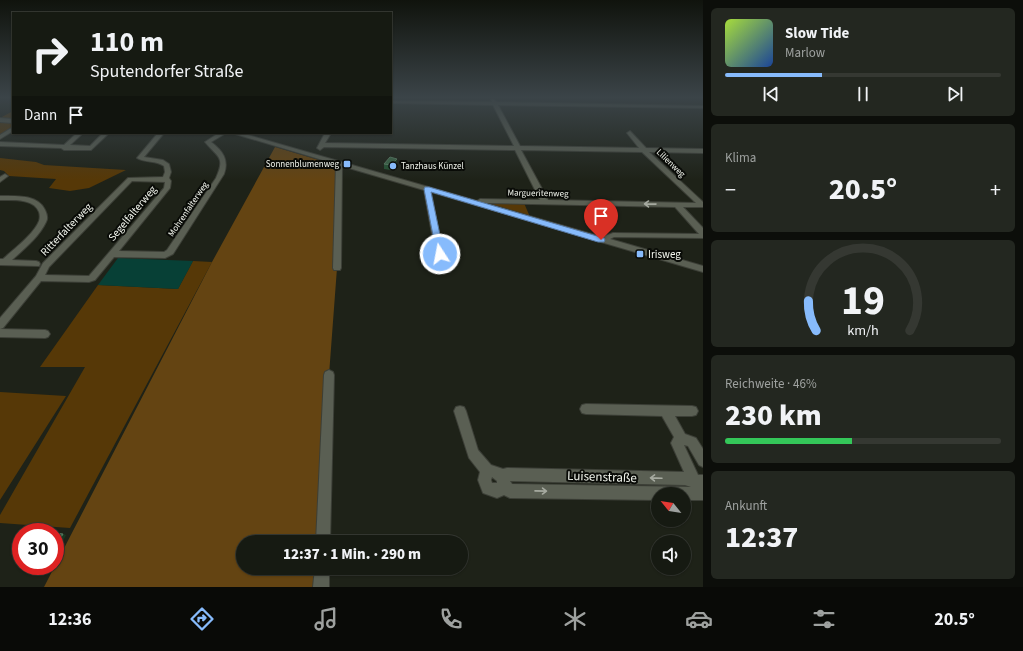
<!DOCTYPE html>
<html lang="de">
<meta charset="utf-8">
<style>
:root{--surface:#161a12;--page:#232720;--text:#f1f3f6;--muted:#9ea19f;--line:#353832;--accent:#87bbfc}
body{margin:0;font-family:"Source Sans 3",sans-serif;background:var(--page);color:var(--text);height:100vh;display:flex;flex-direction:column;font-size:15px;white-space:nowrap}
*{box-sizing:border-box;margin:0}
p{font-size:13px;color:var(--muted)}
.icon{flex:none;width:22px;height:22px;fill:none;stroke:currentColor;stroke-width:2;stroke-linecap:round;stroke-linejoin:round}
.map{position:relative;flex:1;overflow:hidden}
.side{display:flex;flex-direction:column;gap:8px;padding:8px;background:#0c0e0a;width:320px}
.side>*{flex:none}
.top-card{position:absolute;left:12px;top:12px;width:380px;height:122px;border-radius:0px;box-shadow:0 1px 3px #0004,0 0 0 1px var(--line);background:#161a12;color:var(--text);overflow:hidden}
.needle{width:26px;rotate:300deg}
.tools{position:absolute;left:651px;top:487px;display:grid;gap:8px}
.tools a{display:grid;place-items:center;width:40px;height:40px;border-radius:50%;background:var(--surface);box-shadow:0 1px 3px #0004,0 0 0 1px var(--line);font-size:20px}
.speed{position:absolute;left:12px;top:523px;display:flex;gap:8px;font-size:20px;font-weight:700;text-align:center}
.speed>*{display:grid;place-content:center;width:52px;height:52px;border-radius:50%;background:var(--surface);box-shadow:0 1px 3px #0004,0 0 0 1px var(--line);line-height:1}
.speed .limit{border:6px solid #d22;background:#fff;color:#111}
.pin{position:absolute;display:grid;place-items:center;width:34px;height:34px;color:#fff;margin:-41px -17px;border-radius:50% 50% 50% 0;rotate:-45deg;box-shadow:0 0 4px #0007}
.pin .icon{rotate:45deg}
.me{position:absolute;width:44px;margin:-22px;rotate:349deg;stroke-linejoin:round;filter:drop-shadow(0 0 3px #0008)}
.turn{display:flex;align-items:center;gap:14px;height:84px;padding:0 12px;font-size:18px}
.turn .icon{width:52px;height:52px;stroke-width:2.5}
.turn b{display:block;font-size:28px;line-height:34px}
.then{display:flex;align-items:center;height:38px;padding:0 12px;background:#0003;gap:8px;font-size:15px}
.big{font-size:30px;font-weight:800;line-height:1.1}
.side .widget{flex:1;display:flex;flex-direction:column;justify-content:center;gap:6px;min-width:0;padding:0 14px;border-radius:6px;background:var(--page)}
.side .dial{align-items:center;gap:0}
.dial svg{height:104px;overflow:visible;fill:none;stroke:var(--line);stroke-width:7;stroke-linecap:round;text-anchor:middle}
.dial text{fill:var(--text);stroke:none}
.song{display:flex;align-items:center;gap:12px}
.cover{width:48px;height:48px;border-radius:6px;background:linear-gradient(135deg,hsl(80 70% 55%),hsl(220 70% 35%))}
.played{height:4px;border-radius:2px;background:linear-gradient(90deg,var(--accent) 35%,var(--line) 35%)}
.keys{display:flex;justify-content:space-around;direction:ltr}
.heat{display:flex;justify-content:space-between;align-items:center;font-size:22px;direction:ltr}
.charge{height:6px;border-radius:3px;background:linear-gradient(90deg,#34c759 46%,var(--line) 0)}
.trip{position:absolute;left:236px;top:535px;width:232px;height:40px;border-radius:20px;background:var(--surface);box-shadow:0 1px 3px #0004,0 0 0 1px var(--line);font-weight:800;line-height:40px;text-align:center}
.dock{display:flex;height:64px;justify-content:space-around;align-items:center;background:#090a07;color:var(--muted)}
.dock .icon{width:28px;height:28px}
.dock .current{color:var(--accent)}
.dock b{font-size:18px;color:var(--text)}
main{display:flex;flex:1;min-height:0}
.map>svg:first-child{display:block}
.green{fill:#563807}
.forest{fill:#644412}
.water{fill:#074036}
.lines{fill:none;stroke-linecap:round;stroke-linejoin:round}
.minor-casing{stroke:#3c3f37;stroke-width:2}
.minor{fill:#5a5f53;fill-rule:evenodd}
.wall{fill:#255233}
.shaded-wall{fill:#193820}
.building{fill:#3b6447;stroke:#587b61}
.oneway{stroke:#a6aaa0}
.route{fill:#87bbfc;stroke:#587aa4}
.poi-dot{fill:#87bbfc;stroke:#090b07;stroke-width:1.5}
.labels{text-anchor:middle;stroke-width:4;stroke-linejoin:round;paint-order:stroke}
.far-street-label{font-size:9px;fill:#f3f6ee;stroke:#090b07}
.far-poi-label{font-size:9px;fill:#f3f6ee;stroke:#090b07;text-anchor:end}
.street-label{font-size:11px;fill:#f3f6ee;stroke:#090b07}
.poi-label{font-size:11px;fill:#f3f6ee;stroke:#090b07;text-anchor:start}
.near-street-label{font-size:13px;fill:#f3f6ee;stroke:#090b07}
</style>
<main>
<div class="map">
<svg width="703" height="587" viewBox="0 0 703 587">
<rect width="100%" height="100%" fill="#1e2218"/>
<path class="green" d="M13 111V129L0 137V118Z
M0 158 36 162 44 165 126 170 89 188 70 191 49 188 56 179 9 176 4 171 0 170Z
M485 203H524L530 217Z
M193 261 212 262 70 528 0 523V515L85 367H40L98 285 178 289Z
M0 392 66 396 0 500Z"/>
<path class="forest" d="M275 147 339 166 337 268 329 375 323 542H243V568H322L321 587H44L212 262Z"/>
<path class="water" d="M118 258 193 261 178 289 98 285Z"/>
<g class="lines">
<defs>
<path id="minor" d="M493 99 497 102 703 106V108L498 105 520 146 639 148 627 133 630 131 646 148 703 149V153L649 152 703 202V207H683L703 228V238L614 237 610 239 703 266V272L431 192 443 254 442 256H436L424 190 342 166 341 268 340 270H334L333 268 336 164 232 133H241L477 201 480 199 540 200 515 150 324 147 320 150 317 148 325 133H331L325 143 514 146 493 105 391 103V101L492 102 491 100ZM521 150 642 152 696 203 548 200ZM485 203 675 207 699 234 613 233 602 237Z
M0 118 13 119V123L0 122Z
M13 127V131L0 139V135Z
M77 133H83L70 145 90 146 103 133H109L91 150H64L61 148 0 146V142L64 145Z
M158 133H164L144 157 163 160 169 164 171 172 169 178 171 181 170 188 119 251 164 252 167 250 216 178C226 156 217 157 205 142L219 133H226L211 142C223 151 229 160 224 174L173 254 165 258 114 257 95 280 89 282 41 281 3 328 0 329V318L36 276 43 263 128 178 163 177 165 172 164 166C156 160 145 163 137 158ZM132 181 165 182 164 188 89 276 45 275 49 267Z
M5 174 8 176 0 182V177Z
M0 196C15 196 38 194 45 210 47 214 48 219 46 222 39 237 24 249 12 260L36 261 39 262 40 264 39 266 0 265V259H3C13 250 34 234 39 221 40 218 40 215 39 212 34 198 12 200 0 200Z
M0 329 45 330 48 331 50 334 48 337 45 338 0 337Z
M329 370 333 372 334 375 330 542H316L324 375 325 372Z
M586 404 692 406 696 407 698 411 696 415 692 416H675L685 434 696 438 703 449V467L699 465 688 446 684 445 698 475H703V500H684V494H658V500L510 498 504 495 497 498 483 493 478 480 480 472 469 458 454 411 456 407 460 406 464 407 466 411 478 450 491 465 503 469 507 468 684 472 671 443 674 437 662 416 586 414 582 413 580 409 582 405ZM492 477 497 481V483H492L491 480ZM510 481 685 485 691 487 512 484Z
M315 568H329V587H313Z"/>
</defs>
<use href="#minor" class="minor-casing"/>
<use href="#minor" class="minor"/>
</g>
<path class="wall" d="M397 159V164L391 170 384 169V164Z"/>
<path class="shaded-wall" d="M397 159V164L391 170V165Z
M63 534 66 535 59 549 55 548Z"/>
<path class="building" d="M390 157 397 159 391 165 384 164Z
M55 533 63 534 55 548Z"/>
<defs><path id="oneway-shaft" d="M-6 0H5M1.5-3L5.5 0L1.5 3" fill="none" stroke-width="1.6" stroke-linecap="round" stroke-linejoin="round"/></defs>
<g class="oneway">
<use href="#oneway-shaft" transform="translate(650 204) rotate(-179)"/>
<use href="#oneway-shaft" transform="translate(656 478) rotate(-178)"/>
<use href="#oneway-shaft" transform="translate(541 491) rotate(1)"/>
</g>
<linearGradient id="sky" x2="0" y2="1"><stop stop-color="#10130d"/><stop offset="0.54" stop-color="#3b4448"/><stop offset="1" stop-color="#3b4448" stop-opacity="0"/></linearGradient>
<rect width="703" height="180" fill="url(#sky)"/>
<path class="route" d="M425 187H429L604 238 605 240 604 242H598L431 192 444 254 440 257 437 256 424 189Z"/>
<g class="poi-dot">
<rect x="343" y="160" width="8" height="8" rx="2"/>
<circle cx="393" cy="166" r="4"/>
<rect x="636" y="250" width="8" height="8" rx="2"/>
</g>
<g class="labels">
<g class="far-street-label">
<text transform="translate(671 163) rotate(44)" y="3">Lilienweg</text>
<text transform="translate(538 193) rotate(1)" y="3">Margueritenweg</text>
<text transform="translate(188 209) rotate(-56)" y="3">Mohrenfalterweg</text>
</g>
<g class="far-poi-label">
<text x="339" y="167">Sonnenblumenweg</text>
<text x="401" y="169" text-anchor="start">Tanzhaus Künzel</text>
</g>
<g class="street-label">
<text transform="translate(132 213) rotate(-50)" y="4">Segelfalterweg</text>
<text transform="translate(66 229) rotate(-46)" y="4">Ritterfalterweg</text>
</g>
<g class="poi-label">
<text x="648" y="258">Irisweg</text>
</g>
<g class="near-street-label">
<text transform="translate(602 476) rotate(2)" y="5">Luisenstraße</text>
</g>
</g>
</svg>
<div class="tools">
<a><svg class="needle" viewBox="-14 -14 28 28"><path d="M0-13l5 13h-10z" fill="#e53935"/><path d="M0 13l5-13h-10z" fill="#9ea19f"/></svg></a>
<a><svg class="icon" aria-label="sound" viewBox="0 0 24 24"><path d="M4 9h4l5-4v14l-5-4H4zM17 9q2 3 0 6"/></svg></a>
</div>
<div class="speed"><div class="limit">30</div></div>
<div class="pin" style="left:601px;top:240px;background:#d93025"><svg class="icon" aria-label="arrive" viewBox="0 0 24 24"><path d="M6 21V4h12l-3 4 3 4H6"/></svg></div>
<svg class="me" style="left:440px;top:254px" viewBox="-20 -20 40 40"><circle r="17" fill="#87bbfc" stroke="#fff" stroke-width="3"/><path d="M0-11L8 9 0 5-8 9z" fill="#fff"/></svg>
<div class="trip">12:37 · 1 Min. · 290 m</div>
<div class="top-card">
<div class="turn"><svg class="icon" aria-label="right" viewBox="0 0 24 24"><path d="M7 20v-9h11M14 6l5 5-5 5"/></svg><div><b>110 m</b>Sputendorfer Straße</div></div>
<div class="then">Dann<svg class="icon" aria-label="arrive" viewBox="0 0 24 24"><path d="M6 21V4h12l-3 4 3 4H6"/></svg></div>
</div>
</div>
<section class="side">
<div class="widget">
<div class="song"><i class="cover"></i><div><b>Slow Tide</b><p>Marlow</p></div></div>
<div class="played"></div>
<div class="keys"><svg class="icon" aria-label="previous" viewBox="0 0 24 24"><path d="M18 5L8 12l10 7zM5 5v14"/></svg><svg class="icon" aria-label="pause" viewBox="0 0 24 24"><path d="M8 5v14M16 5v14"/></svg><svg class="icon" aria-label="next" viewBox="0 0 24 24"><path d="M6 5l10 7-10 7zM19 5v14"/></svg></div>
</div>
<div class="widget"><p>Klima</p>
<div class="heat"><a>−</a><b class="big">20.5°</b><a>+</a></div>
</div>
<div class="widget dial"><svg viewBox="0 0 100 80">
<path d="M14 69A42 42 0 1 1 86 69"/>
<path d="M14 69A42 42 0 0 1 8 46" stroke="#87bbfc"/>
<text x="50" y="56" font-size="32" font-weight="700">19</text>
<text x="50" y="72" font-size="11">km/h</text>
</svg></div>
<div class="widget"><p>Reichweite · 46%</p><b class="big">230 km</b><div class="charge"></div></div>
<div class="widget"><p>Ankunft</p><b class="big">12:37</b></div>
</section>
</main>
<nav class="dock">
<b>12:36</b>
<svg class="icon current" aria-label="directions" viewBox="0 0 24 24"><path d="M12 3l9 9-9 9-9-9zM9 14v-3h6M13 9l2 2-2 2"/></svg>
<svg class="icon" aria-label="music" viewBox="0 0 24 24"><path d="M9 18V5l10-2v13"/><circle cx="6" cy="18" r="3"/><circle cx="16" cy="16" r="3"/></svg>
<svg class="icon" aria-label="phone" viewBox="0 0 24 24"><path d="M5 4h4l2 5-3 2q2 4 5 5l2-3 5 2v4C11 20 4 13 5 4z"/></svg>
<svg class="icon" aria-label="climate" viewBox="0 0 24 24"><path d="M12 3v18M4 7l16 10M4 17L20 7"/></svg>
<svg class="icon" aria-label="car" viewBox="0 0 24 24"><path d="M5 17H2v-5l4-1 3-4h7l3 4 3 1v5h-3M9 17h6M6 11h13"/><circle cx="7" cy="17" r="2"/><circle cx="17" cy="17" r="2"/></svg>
<svg class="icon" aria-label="filters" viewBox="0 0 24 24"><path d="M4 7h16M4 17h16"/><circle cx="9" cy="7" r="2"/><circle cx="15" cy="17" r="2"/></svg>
<b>20.5°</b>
</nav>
